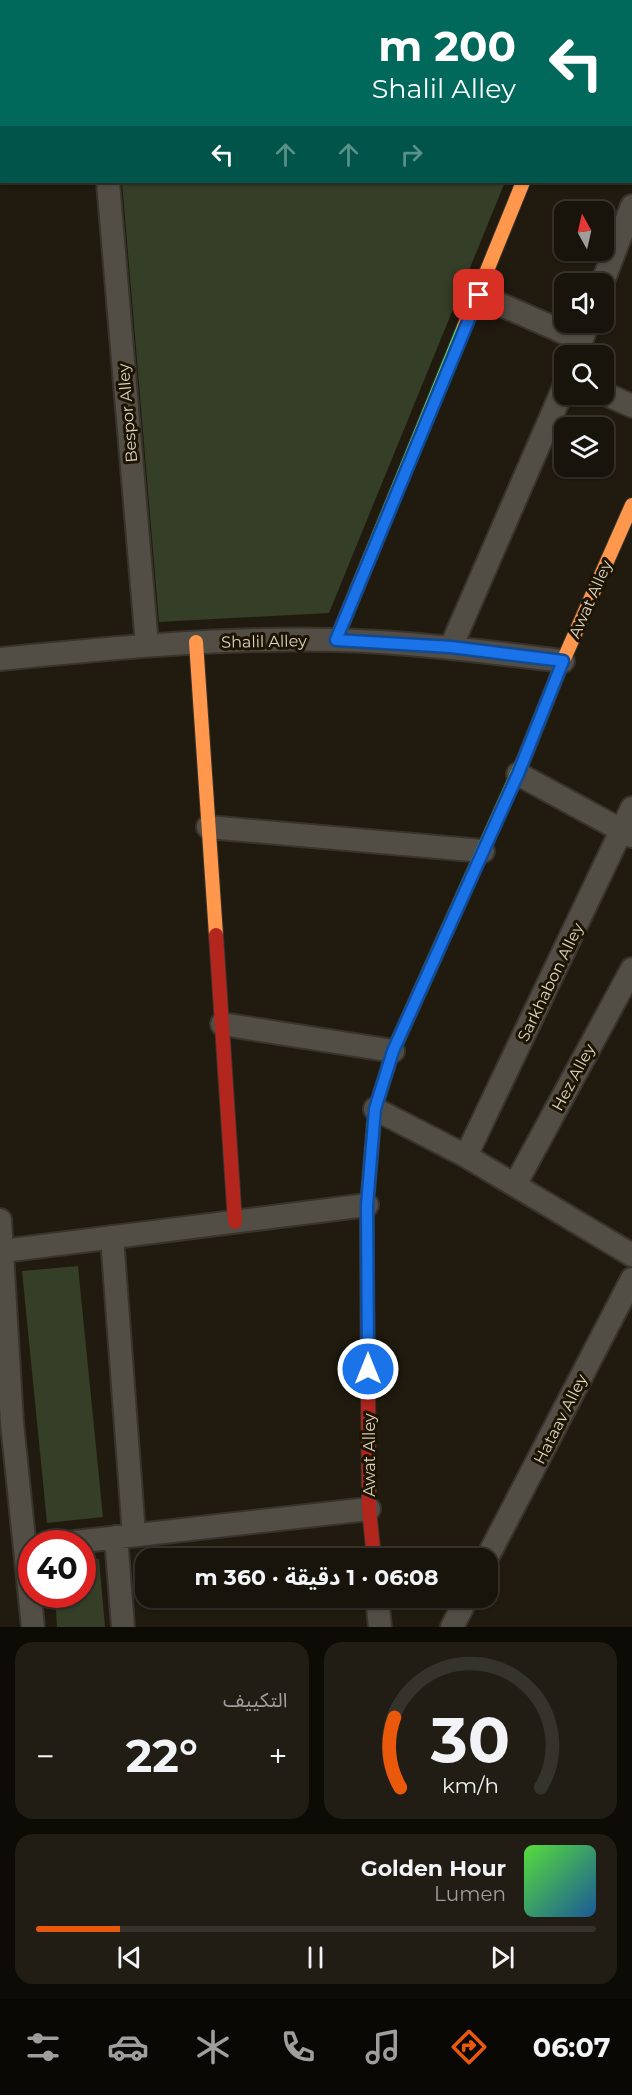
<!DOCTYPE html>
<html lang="ar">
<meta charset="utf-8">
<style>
:root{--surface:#18140b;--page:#211d14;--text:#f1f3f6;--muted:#9f9e9d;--line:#36332c;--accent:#ea580c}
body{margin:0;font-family:Montserrat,"Noto Sans Arabic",sans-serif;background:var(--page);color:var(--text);direction:rtl;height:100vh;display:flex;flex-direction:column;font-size:22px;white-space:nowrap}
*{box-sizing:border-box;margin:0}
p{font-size:20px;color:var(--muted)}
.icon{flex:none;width:33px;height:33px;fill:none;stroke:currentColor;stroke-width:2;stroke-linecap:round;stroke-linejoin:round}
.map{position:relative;height:1627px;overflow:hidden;direction:ltr}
.drawer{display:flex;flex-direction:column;gap:15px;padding:15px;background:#0d0b06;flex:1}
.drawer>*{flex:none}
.top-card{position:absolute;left:0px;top:0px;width:633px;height:183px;box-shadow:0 2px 4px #0004,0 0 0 2px var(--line);direction:rtl;background:#00695c;color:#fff;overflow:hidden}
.needle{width:39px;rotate:352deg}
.tools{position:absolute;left:554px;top:201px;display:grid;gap:12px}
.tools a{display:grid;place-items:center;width:60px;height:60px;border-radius:12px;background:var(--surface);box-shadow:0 2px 4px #0004,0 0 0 2px var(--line);font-size:30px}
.speed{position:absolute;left:18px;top:1530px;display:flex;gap:12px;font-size:30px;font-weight:700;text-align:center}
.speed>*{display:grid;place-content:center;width:78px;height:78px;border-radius:50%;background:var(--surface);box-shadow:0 2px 4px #0004,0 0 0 2px var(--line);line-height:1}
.speed .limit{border:9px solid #d22;background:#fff;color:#111}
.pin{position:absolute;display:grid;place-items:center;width:51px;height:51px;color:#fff;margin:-26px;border-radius:12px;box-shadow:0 3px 9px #0006}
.me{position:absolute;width:66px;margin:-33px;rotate:0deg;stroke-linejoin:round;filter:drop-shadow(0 0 4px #0008)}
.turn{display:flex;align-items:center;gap:21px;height:126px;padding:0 18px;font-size:27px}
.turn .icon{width:78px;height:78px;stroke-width:2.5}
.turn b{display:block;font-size:42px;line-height:51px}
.lanes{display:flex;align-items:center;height:57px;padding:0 18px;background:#0003;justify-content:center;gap:30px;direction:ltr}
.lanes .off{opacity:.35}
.big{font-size:45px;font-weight:700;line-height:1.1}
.drawer .card{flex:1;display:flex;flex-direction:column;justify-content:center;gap:9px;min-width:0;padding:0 21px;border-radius:18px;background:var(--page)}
.drawer .dial{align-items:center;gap:0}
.dial svg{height:156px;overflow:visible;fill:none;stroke:var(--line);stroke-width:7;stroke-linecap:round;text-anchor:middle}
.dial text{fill:var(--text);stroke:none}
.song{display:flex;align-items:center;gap:18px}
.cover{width:72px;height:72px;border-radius:9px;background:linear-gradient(135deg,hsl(110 70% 55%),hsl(210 70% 35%))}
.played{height:6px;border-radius:3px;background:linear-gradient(90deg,var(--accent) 15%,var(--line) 15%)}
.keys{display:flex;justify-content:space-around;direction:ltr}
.heat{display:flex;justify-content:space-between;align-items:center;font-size:33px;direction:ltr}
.drawer .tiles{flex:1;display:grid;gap:15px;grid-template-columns:1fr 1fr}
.card:last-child{grid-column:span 2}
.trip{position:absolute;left:135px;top:1548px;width:363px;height:60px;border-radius:18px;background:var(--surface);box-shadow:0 2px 4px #0004,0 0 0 2px var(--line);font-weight:700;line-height:60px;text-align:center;direction:rtl}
.tab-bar{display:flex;height:96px;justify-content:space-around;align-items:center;background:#0a0804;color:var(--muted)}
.tab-bar .icon{width:42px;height:42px}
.tab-bar .current{color:var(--accent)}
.tab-bar b{font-size:27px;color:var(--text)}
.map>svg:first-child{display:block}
.green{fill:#353e27}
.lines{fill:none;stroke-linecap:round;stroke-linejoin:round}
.street-casing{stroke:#38332c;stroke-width:26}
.fast-casing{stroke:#38332c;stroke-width:16}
.slow-casing{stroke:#38332c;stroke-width:16}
.jam-casing{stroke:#38332c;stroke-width:16}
.street{stroke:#524e45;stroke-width:22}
.fast{stroke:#63d668;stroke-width:14}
.slow{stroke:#ff974d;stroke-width:14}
.jam{stroke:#b3261e;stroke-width:14}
.route-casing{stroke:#114b97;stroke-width:15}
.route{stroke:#1a73e8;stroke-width:10}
.labels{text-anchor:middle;stroke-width:6;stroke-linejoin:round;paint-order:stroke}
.street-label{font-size:16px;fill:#dbd4c8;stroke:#1e1402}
</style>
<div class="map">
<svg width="632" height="1627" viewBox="0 0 632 1627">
<rect width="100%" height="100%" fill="#201a0f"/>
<path class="green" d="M122 182H505L329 613 159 622Z
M78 1266 103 1517 47 1523 22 1271Z
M99 1559 105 1627H57L55 1595 82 1594 83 1560Z"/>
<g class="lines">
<defs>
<path id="street" d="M5 0V2
M498 2V0
M0 74H2
M108 182 147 645
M602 284 632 206
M479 295 581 340
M576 356 588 322
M603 393 632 406
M451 647 564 387
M0 659C112 648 224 637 336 640 412 642 488 652 563 661
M518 774 632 836
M208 827 483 851
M222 1024 393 1051
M375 1109 466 1156 632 1255
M466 1156 632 808
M515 1185 632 969
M0 1220 12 1423 33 1627
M112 1237 134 1535
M3 1251 367 1205
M116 1537 123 1627
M57 1544 369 1509
M487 1558 632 1279
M377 1598 380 1627
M452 1627 467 1598"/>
<path id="fast" d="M336 640 464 327
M367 1263V1205L375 1109 393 1051 523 761"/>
<path id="slow" d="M464 327 523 182
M196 642 216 935
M523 761 563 661 632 505"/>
<path id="jam" d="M216 935 235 1222
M367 1263 369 1509 374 1558"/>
</defs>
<use href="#street" class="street-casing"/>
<use href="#fast" class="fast-casing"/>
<use href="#slow" class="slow-casing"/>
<use href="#jam" class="jam-casing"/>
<use href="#street" class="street"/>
<use href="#fast" class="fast"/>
<use href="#slow" class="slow"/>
<use href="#jam" class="jam"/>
</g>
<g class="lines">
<defs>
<path id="route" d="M368 1369 367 1205 375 1109 393 1051 518 774 563 661 451 647 336 640 479 295"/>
</defs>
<use href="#route" class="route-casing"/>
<use href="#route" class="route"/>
</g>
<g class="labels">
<g class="street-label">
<text transform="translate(127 413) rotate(-95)" y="6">Bespor Alley</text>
<text transform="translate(590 599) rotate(-66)" y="6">Awat Alley</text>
<text transform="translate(264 641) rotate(-1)" y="6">Shalil Alley</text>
<text transform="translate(550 982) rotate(-64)" y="6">Sarkhabon Alley</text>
<text transform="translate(573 1077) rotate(-62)" y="6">Hez Alley</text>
<text transform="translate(560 1419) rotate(-63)" y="6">Hataav Alley</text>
<text transform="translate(369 1455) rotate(-90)" y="6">Awat Alley</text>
</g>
</g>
</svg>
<div class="tools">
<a><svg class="needle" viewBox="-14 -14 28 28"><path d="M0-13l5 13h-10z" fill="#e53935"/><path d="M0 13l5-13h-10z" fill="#9f9e9d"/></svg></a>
<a><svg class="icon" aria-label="sound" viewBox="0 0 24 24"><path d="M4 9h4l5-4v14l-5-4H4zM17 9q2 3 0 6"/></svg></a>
<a><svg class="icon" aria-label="search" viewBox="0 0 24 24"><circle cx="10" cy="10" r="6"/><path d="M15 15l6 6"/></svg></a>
<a><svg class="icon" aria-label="layers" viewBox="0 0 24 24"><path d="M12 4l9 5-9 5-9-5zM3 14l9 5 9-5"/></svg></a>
</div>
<div class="speed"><div class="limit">40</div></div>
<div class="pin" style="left:479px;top:295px;background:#d93025"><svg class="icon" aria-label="arrive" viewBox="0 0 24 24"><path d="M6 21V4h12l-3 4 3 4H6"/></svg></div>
<svg class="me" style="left:368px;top:1369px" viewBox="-20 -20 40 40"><circle r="17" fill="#1a73e8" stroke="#fff" stroke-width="3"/><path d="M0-11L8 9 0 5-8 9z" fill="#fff"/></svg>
<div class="trip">06:08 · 1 دقيقة · 360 m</div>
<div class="top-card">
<div class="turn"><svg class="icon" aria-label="left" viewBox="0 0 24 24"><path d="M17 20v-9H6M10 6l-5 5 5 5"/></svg><div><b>200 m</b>Shalil Alley</div></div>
<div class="lanes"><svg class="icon" aria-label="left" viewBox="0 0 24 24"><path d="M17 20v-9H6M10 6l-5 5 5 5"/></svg><svg class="icon off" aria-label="ahead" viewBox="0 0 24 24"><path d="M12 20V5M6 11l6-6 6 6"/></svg><svg class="icon off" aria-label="ahead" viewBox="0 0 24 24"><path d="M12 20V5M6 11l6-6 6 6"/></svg><svg class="icon off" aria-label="right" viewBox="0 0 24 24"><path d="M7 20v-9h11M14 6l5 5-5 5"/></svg></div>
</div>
</div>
<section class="drawer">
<div class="tiles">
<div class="card dial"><svg viewBox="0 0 100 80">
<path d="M14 69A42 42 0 1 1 86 69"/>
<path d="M14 69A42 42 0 0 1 11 33" stroke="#ea580c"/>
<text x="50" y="56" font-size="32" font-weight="700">30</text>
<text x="50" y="72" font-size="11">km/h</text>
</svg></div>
<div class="card"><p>التكييف</p>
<div class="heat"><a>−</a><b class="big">22°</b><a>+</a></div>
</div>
<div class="card">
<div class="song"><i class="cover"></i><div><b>Golden Hour</b><p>Lumen</p></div></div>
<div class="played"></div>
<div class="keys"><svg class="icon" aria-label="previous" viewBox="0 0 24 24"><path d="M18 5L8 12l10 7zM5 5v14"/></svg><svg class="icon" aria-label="pause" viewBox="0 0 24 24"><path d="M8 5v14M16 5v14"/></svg><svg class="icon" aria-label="next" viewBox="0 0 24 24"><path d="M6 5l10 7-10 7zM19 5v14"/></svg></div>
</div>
</div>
</section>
<nav class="tab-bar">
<b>06:07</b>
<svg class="icon current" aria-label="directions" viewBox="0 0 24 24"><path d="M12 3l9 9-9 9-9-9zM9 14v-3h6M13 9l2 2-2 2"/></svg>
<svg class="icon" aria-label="music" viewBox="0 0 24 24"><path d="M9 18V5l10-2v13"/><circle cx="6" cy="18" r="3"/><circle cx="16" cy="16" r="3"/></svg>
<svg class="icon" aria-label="phone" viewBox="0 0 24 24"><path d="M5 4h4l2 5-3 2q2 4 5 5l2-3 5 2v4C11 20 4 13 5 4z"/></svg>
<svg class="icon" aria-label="climate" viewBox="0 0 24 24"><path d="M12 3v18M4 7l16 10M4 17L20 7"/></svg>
<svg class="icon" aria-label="car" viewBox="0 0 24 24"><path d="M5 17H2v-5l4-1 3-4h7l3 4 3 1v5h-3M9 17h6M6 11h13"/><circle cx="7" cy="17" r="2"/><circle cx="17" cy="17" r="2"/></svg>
<svg class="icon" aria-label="filters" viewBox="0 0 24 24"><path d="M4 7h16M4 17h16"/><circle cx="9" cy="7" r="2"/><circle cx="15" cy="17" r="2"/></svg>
</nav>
